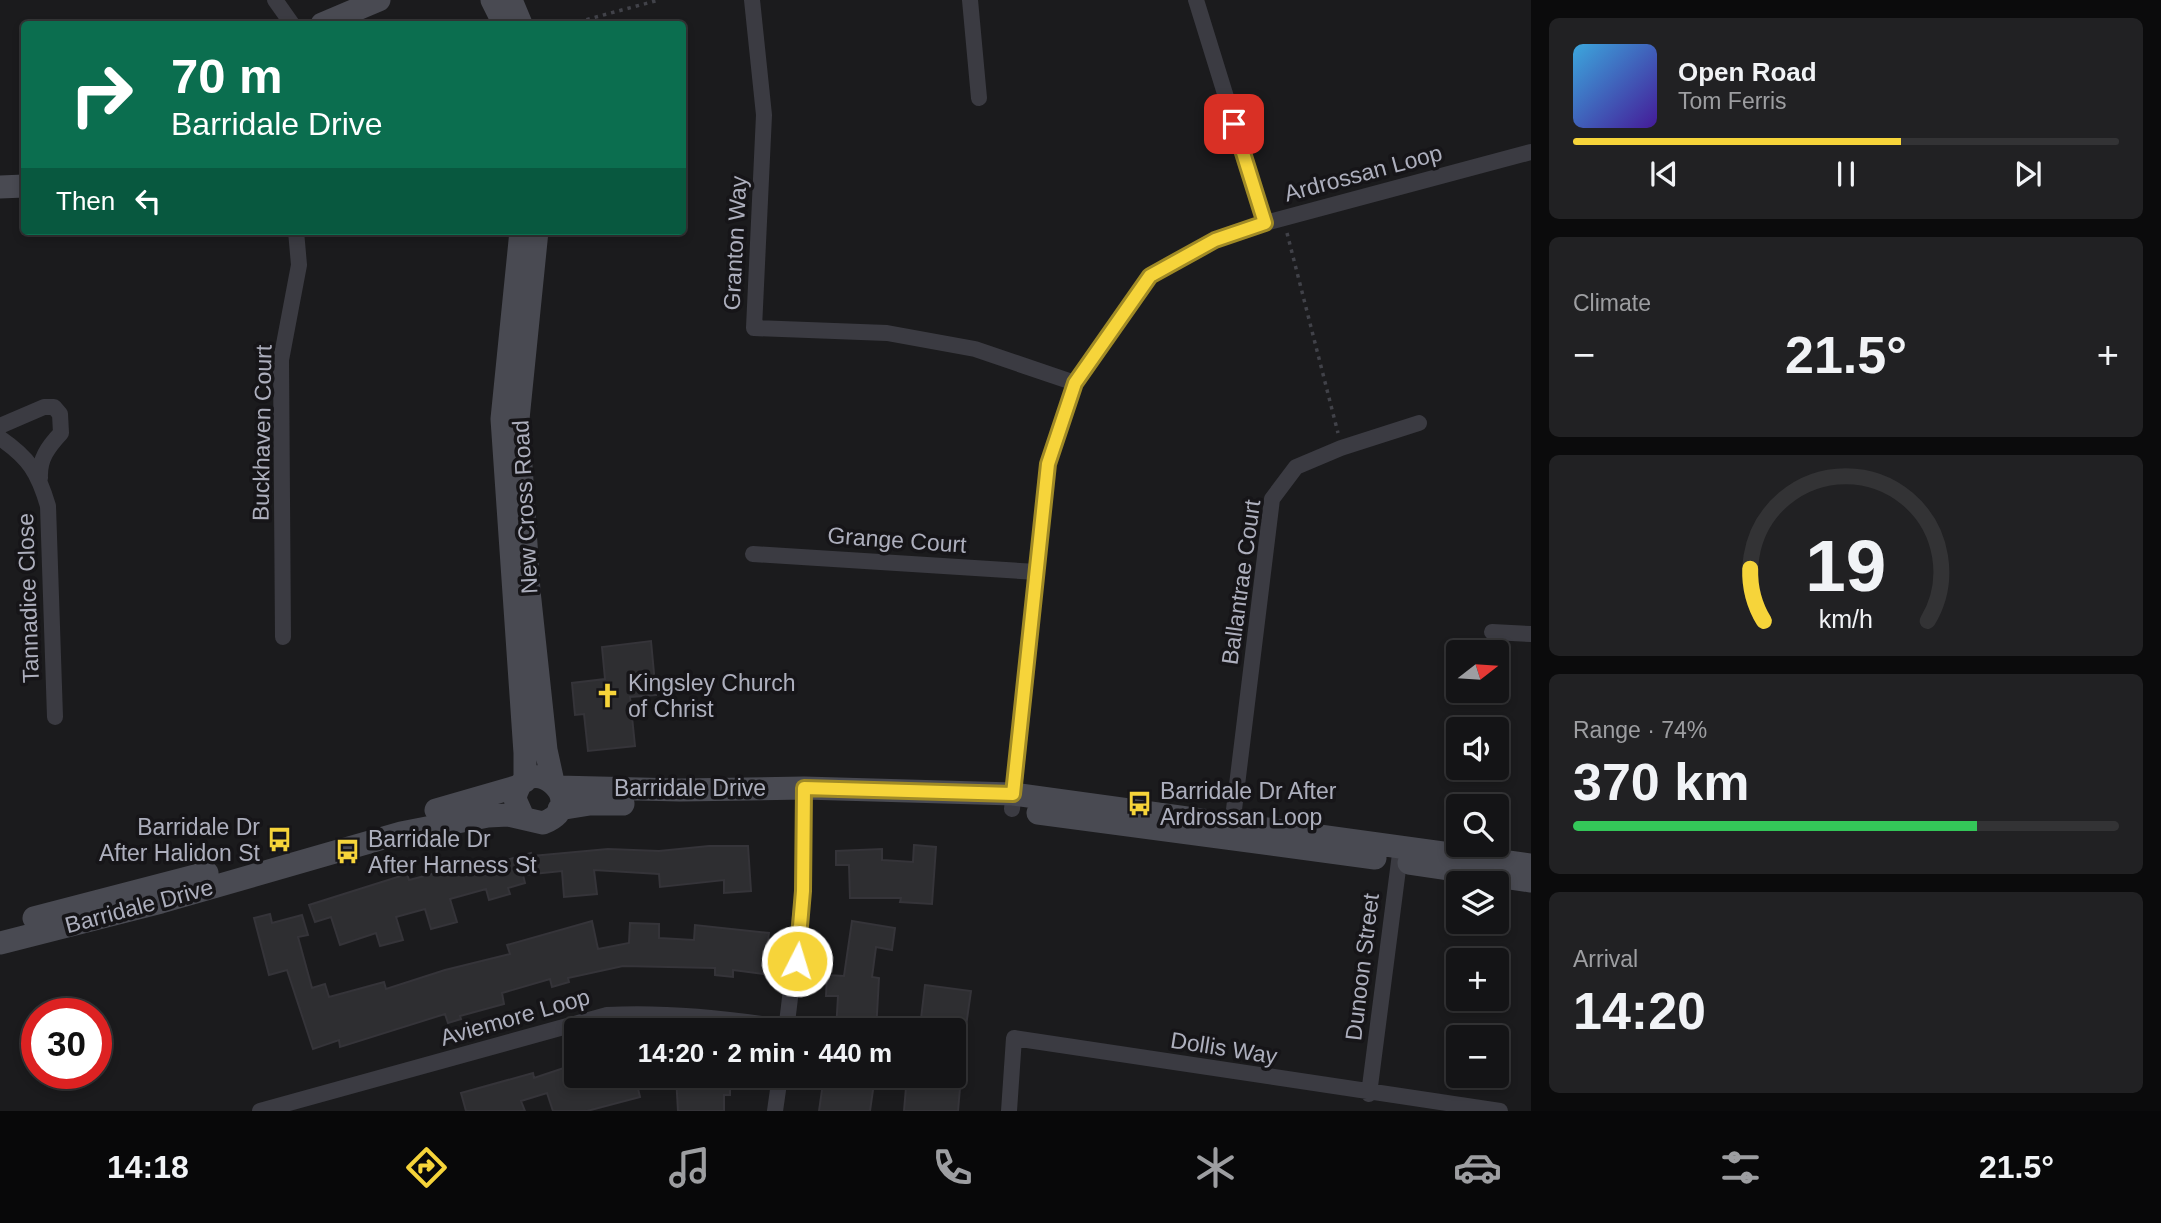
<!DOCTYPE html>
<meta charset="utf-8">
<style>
:root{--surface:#141416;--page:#212123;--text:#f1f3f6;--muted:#9d9ea1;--line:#333335;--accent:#f6d43a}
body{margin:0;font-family:Arial,sans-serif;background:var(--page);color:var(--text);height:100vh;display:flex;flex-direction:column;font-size:26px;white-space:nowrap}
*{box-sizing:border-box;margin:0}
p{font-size:23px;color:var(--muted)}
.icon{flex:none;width:38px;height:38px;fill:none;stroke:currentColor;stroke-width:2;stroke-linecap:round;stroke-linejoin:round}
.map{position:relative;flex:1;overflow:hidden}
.side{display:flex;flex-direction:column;gap:18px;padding:18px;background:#0b0b0c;width:630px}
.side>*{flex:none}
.top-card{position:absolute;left:21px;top:21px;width:665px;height:214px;border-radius:7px;box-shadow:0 4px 10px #0003,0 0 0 2px var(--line);background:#0b6e4f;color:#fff;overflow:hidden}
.needle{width:46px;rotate:73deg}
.controls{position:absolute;left:1446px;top:640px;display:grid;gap:14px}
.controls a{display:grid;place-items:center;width:63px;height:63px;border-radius:7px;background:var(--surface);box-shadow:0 4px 10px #0003,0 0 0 2px var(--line);font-size:35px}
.speed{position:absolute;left:21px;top:998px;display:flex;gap:14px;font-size:35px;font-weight:700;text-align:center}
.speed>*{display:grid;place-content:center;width:91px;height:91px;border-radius:50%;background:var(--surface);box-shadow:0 4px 10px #0003,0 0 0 2px var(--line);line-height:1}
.speed .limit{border:10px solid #d22;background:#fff;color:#111}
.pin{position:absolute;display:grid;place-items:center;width:60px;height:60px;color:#fff;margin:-30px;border-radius:14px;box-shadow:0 4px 10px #0006}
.me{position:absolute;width:77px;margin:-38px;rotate:5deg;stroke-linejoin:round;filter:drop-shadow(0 0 5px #0008)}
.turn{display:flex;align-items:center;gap:24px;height:147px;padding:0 35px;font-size:32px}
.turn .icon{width:91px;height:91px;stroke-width:2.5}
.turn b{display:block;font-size:49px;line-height:60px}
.then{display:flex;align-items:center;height:66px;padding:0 35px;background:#0003;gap:14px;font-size:26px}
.big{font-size:52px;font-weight:600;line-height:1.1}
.side .widget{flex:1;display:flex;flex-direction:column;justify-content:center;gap:10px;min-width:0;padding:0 24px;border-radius:10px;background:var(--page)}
.side .dial{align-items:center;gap:0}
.dial svg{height:182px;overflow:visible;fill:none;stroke:var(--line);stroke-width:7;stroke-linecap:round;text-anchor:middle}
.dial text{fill:var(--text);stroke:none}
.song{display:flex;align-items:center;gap:21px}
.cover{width:84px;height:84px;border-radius:10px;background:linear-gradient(135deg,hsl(200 70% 55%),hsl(260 70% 35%))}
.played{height:7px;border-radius:4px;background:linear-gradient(90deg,var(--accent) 60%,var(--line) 60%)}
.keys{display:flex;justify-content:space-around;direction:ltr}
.heat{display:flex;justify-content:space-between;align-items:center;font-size:38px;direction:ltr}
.charge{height:10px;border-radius:5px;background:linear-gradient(90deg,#34c759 74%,var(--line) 0)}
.trip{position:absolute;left:564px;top:1018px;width:402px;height:70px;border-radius:7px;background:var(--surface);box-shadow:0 4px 10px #0003,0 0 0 2px var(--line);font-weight:600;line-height:70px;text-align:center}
.tabs{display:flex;height:112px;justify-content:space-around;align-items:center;background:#080809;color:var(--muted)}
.tabs .icon{width:49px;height:49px}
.tabs .current{color:var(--accent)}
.tabs b{font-size:32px;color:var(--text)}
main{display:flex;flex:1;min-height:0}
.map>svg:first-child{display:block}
.building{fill:#2e2e31;stroke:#353439;stroke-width:2}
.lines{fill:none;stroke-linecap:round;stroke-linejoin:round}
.path{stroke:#414249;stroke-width:3.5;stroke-dasharray:3.5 5;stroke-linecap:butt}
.street{stroke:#3b3b42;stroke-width:16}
.secondary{stroke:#494a52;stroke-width:23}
.route-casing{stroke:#a08a26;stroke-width:18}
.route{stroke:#f6d43a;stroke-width:12}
.labels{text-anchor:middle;stroke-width:7;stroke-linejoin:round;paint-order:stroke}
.street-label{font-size:23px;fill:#adafbd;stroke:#161518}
.poi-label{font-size:23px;fill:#adafbd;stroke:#161518;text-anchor:start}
</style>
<main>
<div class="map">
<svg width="1531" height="1111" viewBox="0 0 1531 1111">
<rect width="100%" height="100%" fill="#1b1b1d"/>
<path class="building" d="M651 641 656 695 630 697 635 746 588 751 584 714 575 715 572 683 605 679 602 647Z
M914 845 936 847 932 904 900 902 901 898H850L849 865H836V851L882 849V860L913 862Z
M709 846H748L751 891 724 893V880L660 887 659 874 594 870 597 894 564 897 562 871 523 875 525 883 508 888 510 894 489 900 486 889 450 899 457 922 431 929 425 909 396 917 403 940 380 946 376 933 340 945 331 917 315 922 309 905 407 874 409 880 467 865 468 871 531 853 532 856 608 849 659 851Z
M270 914 272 923 302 915 308 935 298 937 312 988 325 984 329 997 384 982 386 989 445 970 510 954 507 945 592 921 598 949 629 943 630 923 659 924V938L694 940 695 925 769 933 763 974 733 970V977L715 975V968L623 966 568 978 569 982 552 987 550 979 502 993 504 1004 460 1016 461 1019 448 1023 445 1014 340 1047 339 1040 313 1049 287 970 269 975 254 918Z
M852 921 895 928 892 950 876 947 872 977 879 978 876 1031H836L838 996H826L827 975 844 976Z
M925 985 971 991 965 1033 920 1027Z
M576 1064V1076H635L640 1097 587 1111H553L547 1093 521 1101 525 1111H466L461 1093 533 1073 534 1078Z
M676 1076H730V1095H724V1111H678Z
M824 1076H875L870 1111H819Z
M907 1076H961L958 1111H904Z"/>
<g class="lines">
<path class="path" d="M570 24 659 0
M1287 233 1338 433"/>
<path class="street" d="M275 0 292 24
M752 0 764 115 754 328 887 333 975 349 1075 383
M970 0 979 98
M1196 0 1265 223
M0 426 44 407H54L60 414 61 433C48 447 39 459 40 478
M0 438C29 458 38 472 48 506L55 717
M753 554 1037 572
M1492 632 1531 634
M283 637 281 360 299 265 296 231
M1012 809 1048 464 1075 383 1150 276 1215 240 1265 223 1531 152
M1231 834 1272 499 1296 467 1341 448 1419 423
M786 1031 803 891 804 788
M1369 1094 1401 846
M260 1111 607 1015C668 1012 727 1018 787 1028
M775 1111 780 1076
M1009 1111 1014 1038 1500 1111"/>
<path class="secondary" d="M492 0 504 24
M511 0 521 24
M322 24 379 0
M0 187 24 186
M521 231 502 419 525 753V781
M537 231 518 419 529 591 546 750 553 782
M558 787 680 790 804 788 1013 794 1531 865
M559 809 590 804H623
M436 810 519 786
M1038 813 1375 858
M1409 863 1531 881
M34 918 207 873
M0 943 161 902 401 833 488 816 508 815 543 823C595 803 525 745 515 799L523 817"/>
</g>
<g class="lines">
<defs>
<path id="route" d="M797 961 803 891 804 788 1013 794 1048 464 1075 383 1150 276 1215 240 1265 223 1234 124"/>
</defs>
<use href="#route" class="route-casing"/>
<use href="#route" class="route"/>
</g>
<defs>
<symbol id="church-bare" viewBox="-9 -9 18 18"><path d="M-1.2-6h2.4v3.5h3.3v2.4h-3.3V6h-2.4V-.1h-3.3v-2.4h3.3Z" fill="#f6d43a" stroke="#161518" stroke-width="2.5" paint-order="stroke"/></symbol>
<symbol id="bus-bare" viewBox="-9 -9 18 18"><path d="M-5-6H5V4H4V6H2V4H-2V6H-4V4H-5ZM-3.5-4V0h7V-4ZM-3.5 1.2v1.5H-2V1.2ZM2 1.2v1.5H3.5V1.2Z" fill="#f6d43a" stroke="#161518" stroke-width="2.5" paint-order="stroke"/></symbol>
</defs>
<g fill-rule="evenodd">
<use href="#church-bare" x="590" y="678" width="35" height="35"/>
<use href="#bus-bare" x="1122" y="786" width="35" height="35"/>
<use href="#bus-bare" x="262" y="822" width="35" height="35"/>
<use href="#bus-bare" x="330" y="834" width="35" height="35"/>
</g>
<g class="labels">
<g class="street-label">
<text transform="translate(1363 173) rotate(-15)" y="8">Ardrossan Loop</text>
<text transform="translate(735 243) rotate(-87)" y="8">Granton Way</text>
<text transform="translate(262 433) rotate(-89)" y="8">Buckhaven Court</text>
<text transform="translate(525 507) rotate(-93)" y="8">New Cross Road</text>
<text transform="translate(897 540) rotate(4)" y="8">Grange Court</text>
<text transform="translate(1241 582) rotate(-82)" y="8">Ballantrae Court</text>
<text transform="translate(28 598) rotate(-92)" y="8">Tannadice Close</text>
<text x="690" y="796">Barridale Drive</text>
<text transform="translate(139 906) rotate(-15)" y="8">Barridale Drive</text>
<text transform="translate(1362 967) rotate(-83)" y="8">Dunoon Street</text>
<text transform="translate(515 1017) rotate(-16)" y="8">Aviemore Loop</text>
<text transform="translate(1224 1048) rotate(9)" y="8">Dollis Way</text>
</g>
<g class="poi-label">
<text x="628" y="691">Kingsley Church<tspan x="628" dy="26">of Christ</tspan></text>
<text x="1160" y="799">Barridale Dr After<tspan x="1160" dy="26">Ardrossan Loop</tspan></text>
<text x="260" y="835" text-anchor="end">Barridale Dr<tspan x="260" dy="26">After Halidon St</tspan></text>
<text x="368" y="847">Barridale Dr<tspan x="368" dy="26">After Harness St</tspan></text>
</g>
</g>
</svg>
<div class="controls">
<a><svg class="needle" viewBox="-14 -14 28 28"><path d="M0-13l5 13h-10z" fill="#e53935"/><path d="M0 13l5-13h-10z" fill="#9d9ea1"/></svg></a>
<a><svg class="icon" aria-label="sound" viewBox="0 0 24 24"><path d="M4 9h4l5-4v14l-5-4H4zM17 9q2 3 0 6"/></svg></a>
<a><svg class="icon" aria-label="search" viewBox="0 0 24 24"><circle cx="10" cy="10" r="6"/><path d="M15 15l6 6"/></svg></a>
<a><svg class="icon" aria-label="layers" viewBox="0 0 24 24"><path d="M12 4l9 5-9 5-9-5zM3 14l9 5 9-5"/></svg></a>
<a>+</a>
<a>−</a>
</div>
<div class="speed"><div class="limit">30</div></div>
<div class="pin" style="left:1234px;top:124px;background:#d93025"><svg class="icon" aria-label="arrive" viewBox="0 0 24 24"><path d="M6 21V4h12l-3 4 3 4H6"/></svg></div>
<svg class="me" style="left:797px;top:961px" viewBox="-20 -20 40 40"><circle r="17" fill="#f6d43a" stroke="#fff" stroke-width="3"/><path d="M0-11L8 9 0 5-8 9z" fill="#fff"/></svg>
<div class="trip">14:20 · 2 min · 440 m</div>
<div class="top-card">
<div class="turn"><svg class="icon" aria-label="right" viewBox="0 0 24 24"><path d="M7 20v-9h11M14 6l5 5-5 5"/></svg><div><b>70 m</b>Barridale Drive</div></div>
<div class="then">Then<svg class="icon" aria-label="left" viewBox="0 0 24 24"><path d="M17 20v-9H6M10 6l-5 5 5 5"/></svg></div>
</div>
</div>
<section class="side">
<div class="widget">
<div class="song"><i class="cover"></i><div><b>Open Road</b><p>Tom Ferris</p></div></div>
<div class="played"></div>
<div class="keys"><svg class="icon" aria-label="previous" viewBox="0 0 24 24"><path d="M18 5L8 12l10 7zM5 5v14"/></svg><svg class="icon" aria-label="pause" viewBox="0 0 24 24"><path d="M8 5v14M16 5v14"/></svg><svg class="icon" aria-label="next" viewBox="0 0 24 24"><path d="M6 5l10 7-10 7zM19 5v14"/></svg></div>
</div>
<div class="widget"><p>Climate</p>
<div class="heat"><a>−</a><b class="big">21.5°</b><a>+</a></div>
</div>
<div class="widget dial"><svg viewBox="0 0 100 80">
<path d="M14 69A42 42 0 1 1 86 69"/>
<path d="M14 69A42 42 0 0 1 8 46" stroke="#f6d43a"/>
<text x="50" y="56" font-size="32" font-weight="700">19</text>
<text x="50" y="72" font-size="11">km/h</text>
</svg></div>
<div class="widget"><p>Range · 74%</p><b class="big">370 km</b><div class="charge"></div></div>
<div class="widget"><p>Arrival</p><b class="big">14:20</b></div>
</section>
</main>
<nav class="tabs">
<b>14:18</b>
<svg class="icon current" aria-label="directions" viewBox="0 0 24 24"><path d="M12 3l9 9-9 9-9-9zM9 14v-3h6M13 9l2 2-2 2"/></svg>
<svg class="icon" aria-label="music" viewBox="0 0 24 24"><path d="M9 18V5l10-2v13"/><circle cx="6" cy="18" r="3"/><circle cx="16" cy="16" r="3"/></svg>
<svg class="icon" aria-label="phone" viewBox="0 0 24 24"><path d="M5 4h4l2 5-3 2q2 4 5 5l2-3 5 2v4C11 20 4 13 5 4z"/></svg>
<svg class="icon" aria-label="climate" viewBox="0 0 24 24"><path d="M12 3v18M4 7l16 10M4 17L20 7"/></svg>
<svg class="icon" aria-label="car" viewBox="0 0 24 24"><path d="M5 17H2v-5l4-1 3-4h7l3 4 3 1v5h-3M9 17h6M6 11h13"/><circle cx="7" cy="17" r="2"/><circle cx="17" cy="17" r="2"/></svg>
<svg class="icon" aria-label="filters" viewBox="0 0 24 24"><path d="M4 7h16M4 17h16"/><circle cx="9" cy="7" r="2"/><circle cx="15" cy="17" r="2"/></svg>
<b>21.5°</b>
</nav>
